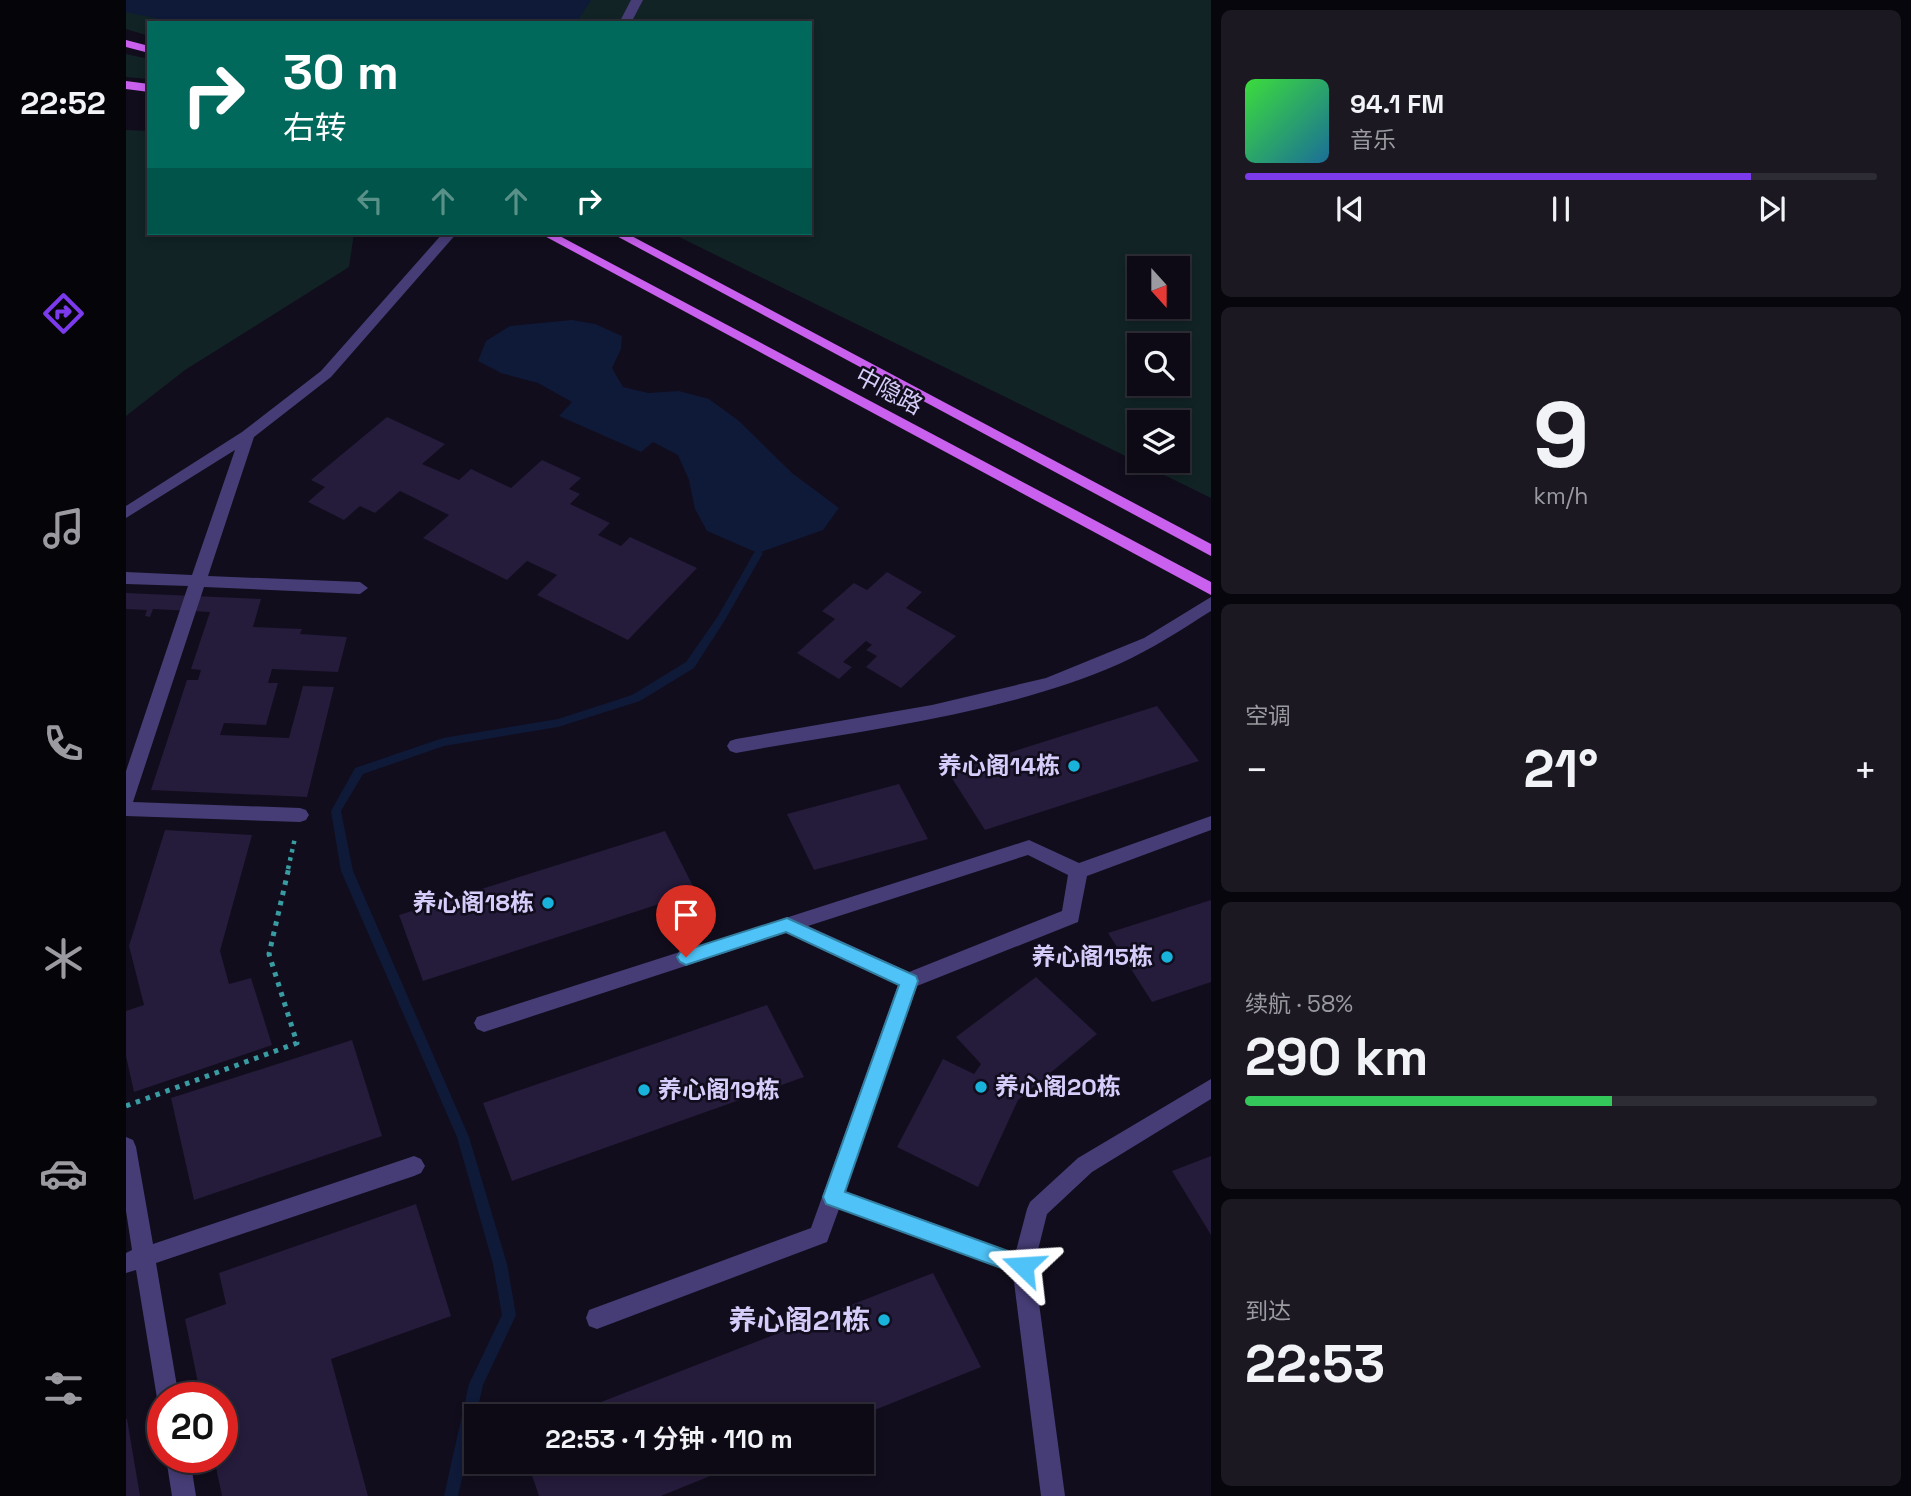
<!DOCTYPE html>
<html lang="zh">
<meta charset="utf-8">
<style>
:root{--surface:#0d0a15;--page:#1b1822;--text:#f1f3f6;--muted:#9a9aa0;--line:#2d2b34;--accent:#7c3aed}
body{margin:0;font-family:"Space Grotesk","Noto Sans SC",sans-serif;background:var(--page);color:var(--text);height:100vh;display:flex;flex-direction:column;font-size:26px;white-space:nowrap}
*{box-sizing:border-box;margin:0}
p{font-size:23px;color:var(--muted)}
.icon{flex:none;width:38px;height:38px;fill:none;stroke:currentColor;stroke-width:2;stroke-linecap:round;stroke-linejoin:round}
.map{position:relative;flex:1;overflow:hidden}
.panel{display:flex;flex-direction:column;gap:10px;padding:10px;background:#07060c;width:700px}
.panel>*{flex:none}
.top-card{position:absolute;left:21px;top:21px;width:665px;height:214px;border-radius:0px;box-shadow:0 4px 10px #0003,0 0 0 2px var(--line);background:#00695c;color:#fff;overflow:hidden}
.needle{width:46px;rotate:159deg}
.fabs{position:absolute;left:1001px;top:256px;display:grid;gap:14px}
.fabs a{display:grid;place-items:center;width:63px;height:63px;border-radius:0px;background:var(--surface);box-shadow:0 4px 10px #0003,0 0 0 2px var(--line);font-size:35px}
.speed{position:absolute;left:21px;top:1382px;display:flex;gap:14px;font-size:35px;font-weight:700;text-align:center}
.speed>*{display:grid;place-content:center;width:91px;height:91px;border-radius:50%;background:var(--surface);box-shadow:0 4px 10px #0003,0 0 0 2px var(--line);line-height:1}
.speed .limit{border:10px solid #d22;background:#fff;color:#111}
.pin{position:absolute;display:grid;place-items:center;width:60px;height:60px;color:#fff;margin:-72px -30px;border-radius:50% 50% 50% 0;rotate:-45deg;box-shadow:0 0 7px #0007}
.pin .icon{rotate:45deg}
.me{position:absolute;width:77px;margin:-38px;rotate:290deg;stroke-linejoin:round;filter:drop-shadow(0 0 5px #0008)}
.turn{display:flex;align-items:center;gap:24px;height:147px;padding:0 21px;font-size:32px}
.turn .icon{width:91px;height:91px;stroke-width:2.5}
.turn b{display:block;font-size:49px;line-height:60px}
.lanes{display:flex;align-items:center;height:66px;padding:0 21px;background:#0003;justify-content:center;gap:35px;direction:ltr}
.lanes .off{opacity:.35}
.big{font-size:52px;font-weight:600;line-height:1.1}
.panel .card{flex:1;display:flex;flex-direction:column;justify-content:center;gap:10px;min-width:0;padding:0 24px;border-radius:10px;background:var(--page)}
.panel .dial{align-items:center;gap:0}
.dial b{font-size:91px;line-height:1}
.song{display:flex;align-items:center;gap:21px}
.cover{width:84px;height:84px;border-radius:10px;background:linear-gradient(135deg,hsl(120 70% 55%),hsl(200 70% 35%))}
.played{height:7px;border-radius:4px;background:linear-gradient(90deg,var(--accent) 80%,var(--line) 80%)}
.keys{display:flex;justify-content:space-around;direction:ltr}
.heat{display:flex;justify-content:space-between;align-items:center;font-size:38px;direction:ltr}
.charge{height:10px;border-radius:5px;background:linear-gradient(90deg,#34c759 58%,var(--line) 0)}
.trip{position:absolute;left:338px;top:1404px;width:410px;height:70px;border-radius:0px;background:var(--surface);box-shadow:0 4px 10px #0003,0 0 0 2px var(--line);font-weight:600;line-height:70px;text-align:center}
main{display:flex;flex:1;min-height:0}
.menu{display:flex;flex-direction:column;width:126px;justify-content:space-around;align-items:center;background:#050408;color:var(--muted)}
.menu .icon{width:49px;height:49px}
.menu .selected{color:var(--accent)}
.menu b{font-size:32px;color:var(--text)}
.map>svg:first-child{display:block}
.green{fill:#112325;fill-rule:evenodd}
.water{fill:#0f1a39}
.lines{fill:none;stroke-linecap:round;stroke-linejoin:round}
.stream{fill:#0f1a39;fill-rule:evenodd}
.building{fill:#251b3b}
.path-far1{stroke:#399ca2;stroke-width:4.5;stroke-dasharray:3.5 5;stroke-linecap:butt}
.path{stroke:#399ca2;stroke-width:5;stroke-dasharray:4.5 6;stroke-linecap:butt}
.lane{fill:#463d76;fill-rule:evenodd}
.street{fill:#463d76;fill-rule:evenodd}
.primary{fill:#c960ee;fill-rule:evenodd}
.route{fill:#4fc3f7;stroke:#337fa1;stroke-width:2}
.poi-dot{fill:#18b2db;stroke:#110d1c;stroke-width:2.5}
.labels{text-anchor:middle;stroke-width:5;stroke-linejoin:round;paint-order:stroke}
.street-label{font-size:24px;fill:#d7cdfa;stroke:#110d1c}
.poi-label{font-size:24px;font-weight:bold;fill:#d7cdfa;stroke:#110d1c;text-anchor:end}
.near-poi-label{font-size:28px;font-weight:bold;fill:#d7cdfa;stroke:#110d1c;text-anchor:end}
</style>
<main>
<nav class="menu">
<b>22:52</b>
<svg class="icon selected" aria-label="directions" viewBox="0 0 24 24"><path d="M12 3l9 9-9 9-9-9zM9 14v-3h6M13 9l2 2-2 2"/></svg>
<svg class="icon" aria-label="music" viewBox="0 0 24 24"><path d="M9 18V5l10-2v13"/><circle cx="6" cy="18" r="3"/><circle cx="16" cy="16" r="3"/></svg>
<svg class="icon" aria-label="phone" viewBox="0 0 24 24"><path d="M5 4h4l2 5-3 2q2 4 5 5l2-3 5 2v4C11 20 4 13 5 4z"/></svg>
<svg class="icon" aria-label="climate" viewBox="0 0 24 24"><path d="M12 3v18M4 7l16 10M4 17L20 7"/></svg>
<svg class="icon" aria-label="car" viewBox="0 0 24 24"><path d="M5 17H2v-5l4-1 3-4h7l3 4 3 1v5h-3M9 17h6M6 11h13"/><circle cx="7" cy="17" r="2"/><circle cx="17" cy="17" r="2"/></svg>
<svg class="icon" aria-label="filters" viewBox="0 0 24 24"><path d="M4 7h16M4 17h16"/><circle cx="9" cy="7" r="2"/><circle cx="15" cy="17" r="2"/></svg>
</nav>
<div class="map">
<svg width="1085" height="1496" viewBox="0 0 1085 1496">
<rect width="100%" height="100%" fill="#110d1c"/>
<path class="green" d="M0 0H1085V498L545 233H684V23H23V36L0 29ZM1013 268H1052V306H1013ZM1013 345H1052V383H1013ZM1013 422H1052V460H1013Z
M0 54 23 59V79L0 77Z
M0 130 23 131V233H228L223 267 59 370 0 416Z"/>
<path class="water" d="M0 0H465L450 23H53L0 12Z
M446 320 469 324 496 336 495 349 486 368 497 387 522 393 553 391 583 399 613 421 666 473 713 508 697 530 632 553 581 531 569 509 563 480 552 455 527 442 515 452 433 416 446 402 412 383 375 373 352 361 360 341 384 326Z"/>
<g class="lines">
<path class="stream" d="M632 550 637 553 599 620 568 668 514 701 432 727 318 746 237 774 215 811 227 871 343 1137 381 1264 390 1315 357 1385 332 1496H318L343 1384 376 1315 367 1264 331 1137 215 871 205 811 229 768 317 738 432 719 506 695 560 662 592 616 629 551Z"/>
</g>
<path class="building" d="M261 417 319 444 296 464 333 480 345 469 385 488 416 460 455 478 443 489 454 494 444 504 484 523 472 535 495 546 504 537 571 568 502 640 411 595 431 575 401 561 381 580 297 538 323 515 274 491 249 513 234 506 218 520 182 502 199 487 185 480Z
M761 572 796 592 780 608 830 636 775 688 740 667 751 656 740 650 746 645 740 641 717 662 726 667 713 679 671 653 709 619 696 611 728 583 741 590Z
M0 593 135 599 127 627 176 629 174 634 221 637 212 672 146 669 142 683H152L140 725 98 723 94 735 163 738 177 686 208 687 181 797 25 790 61 680H72L75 670 65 669 84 612 27 609 24 617 19 616 21 610 0 609Z
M1031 706 1073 761 859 830 822 772Z
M773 784 802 839 688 870 661 814Z
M39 830 126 835 94 951 103 984 125 978 146 1045 8 1092 0 1056V1011L18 1005 3 946Z
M539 831 570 892 297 981 273 915Z
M1085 900V982L1026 1002 982 933Z
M910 977 971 1034 892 1100 852 1187 771 1147 817 1059 848 1074 855 1064 830 1037Z
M641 1005 678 1077 386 1181 357 1103Z
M226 1040 256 1136 68 1200 45 1098Z
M1085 1156V1235L1046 1171Z
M290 1204 325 1316 205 1359 242 1496H96L88 1458H96V1398H75L59 1319 100 1304 93 1273Z
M807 1273 855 1367 734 1416H439Z
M0 1419H1L14 1496H0Z
M401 1461H621L535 1496H413Z"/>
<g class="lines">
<path class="path-far1" d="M162 869 169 838"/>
<path class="path" d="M0 1106 171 1043 143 954 163 867"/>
<path class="lane" d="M1085 597V611C1055 630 1026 649 993 664 877 715 735 730 610 753L604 751 601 746 604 741 610 739 806 705 920 678 1018 638Z
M1085 816V830L961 876 952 922 791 986 719 1191 905 1259 908 1266 905 1273 897 1276 713 1209 701 1242 471 1329 463 1326 460 1318 463 1310 685 1228 772 985 660 933 358 1032 351 1029 348 1023 351 1017 903 840 953 863ZM902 855 942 875 936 911 783 972 682 926Z"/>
<path class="street" d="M505 0H517L505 23H493Z
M317 233H331L205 377 128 437 82 576 234 582 242 588 234 594 78 587 7 802 174 808 180 810 183 815 180 820 174 822 0 816V771L62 586 0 584V572L66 575 109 450 0 518V506L116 432 195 371Z
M1085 1079V1099L966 1172 921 1214 908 1266 939 1496H915L886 1266 901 1209 904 1202 952 1158Z
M0 1137 7 1140 10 1147 27 1244 288 1156 295 1159 299 1166 295 1173 288 1176 30 1263 53 1398H37V1407L31 1398 10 1270 0 1273V1253L6 1250 0 1211Z
M40 1458H64L70 1496H46Z"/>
<path class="primary" d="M0 40 23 46V53L0 47Z
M0 81 23 84V92L0 89Z
M413 233H428L1085 582V595Z
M485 233H500L1085 544V556Z"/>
</g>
<path class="route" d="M661 918 790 976 792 981 719 1192 904 1259 907 1266 904 1273 897 1276 700 1204 697 1197 773 985 660 932 560 965 554 962 551 957 554 952Z"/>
<g class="poi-dot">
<circle cx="948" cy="766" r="7"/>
<circle cx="422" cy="903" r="7"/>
<circle cx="1041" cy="957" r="7"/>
<circle cx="855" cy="1087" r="7"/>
<circle cx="518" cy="1090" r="7"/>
<circle cx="758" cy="1320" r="7"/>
</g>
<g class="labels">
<g class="street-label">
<text transform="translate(763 391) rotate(28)" y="8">中隐路</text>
</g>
<g class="poi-label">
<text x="934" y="774">养心阁14栋</text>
<text x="408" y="911">养心阁18栋</text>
<text x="1027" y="965">养心阁15栋</text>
<text x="869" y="1095" text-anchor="start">养心阁20栋</text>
<text x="532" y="1098" text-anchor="start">养心阁19栋</text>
</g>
<g class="near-poi-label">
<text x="744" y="1330">养心阁21栋</text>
</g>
</g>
</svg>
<div class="fabs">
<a><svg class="needle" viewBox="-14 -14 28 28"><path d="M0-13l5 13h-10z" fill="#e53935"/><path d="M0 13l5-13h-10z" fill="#9a9aa0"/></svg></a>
<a><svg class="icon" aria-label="search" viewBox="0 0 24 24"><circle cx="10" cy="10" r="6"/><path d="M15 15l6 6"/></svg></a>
<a><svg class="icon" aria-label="layers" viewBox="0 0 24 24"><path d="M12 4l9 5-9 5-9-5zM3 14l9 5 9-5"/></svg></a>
</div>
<div class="speed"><div class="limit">20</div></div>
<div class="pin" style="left:560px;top:957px;background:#d93025"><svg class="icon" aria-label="arrive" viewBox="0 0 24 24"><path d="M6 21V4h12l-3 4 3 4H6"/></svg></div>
<svg class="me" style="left:897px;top:1266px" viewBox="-20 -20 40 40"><path d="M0-17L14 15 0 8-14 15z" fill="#4fc3f7" stroke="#fff" stroke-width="4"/></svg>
<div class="trip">22:53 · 1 分钟 · 110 m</div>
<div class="top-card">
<div class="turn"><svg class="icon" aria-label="right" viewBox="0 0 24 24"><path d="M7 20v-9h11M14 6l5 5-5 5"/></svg><div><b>30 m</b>右转</div></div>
<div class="lanes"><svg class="icon off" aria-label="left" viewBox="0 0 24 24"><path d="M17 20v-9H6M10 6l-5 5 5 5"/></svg><svg class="icon off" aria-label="ahead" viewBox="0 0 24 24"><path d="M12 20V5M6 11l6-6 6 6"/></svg><svg class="icon off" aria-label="ahead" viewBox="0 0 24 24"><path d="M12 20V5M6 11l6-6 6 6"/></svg><svg class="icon" aria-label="right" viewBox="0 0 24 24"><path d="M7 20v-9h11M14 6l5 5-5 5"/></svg></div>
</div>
</div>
<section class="panel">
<div class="card">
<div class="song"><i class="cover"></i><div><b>94.1 FM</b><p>音乐</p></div></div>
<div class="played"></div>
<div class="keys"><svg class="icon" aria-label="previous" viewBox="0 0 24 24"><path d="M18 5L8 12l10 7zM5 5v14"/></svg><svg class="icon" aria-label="pause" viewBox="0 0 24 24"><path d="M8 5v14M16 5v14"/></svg><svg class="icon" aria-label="next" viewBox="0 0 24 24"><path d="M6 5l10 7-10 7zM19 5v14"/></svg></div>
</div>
<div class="card dial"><b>9</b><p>km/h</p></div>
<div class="card"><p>空调</p>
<div class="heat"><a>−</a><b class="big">21°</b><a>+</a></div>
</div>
<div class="card"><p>续航 · 58%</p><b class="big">290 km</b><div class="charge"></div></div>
<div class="card"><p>到达</p><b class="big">22:53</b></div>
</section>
</main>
